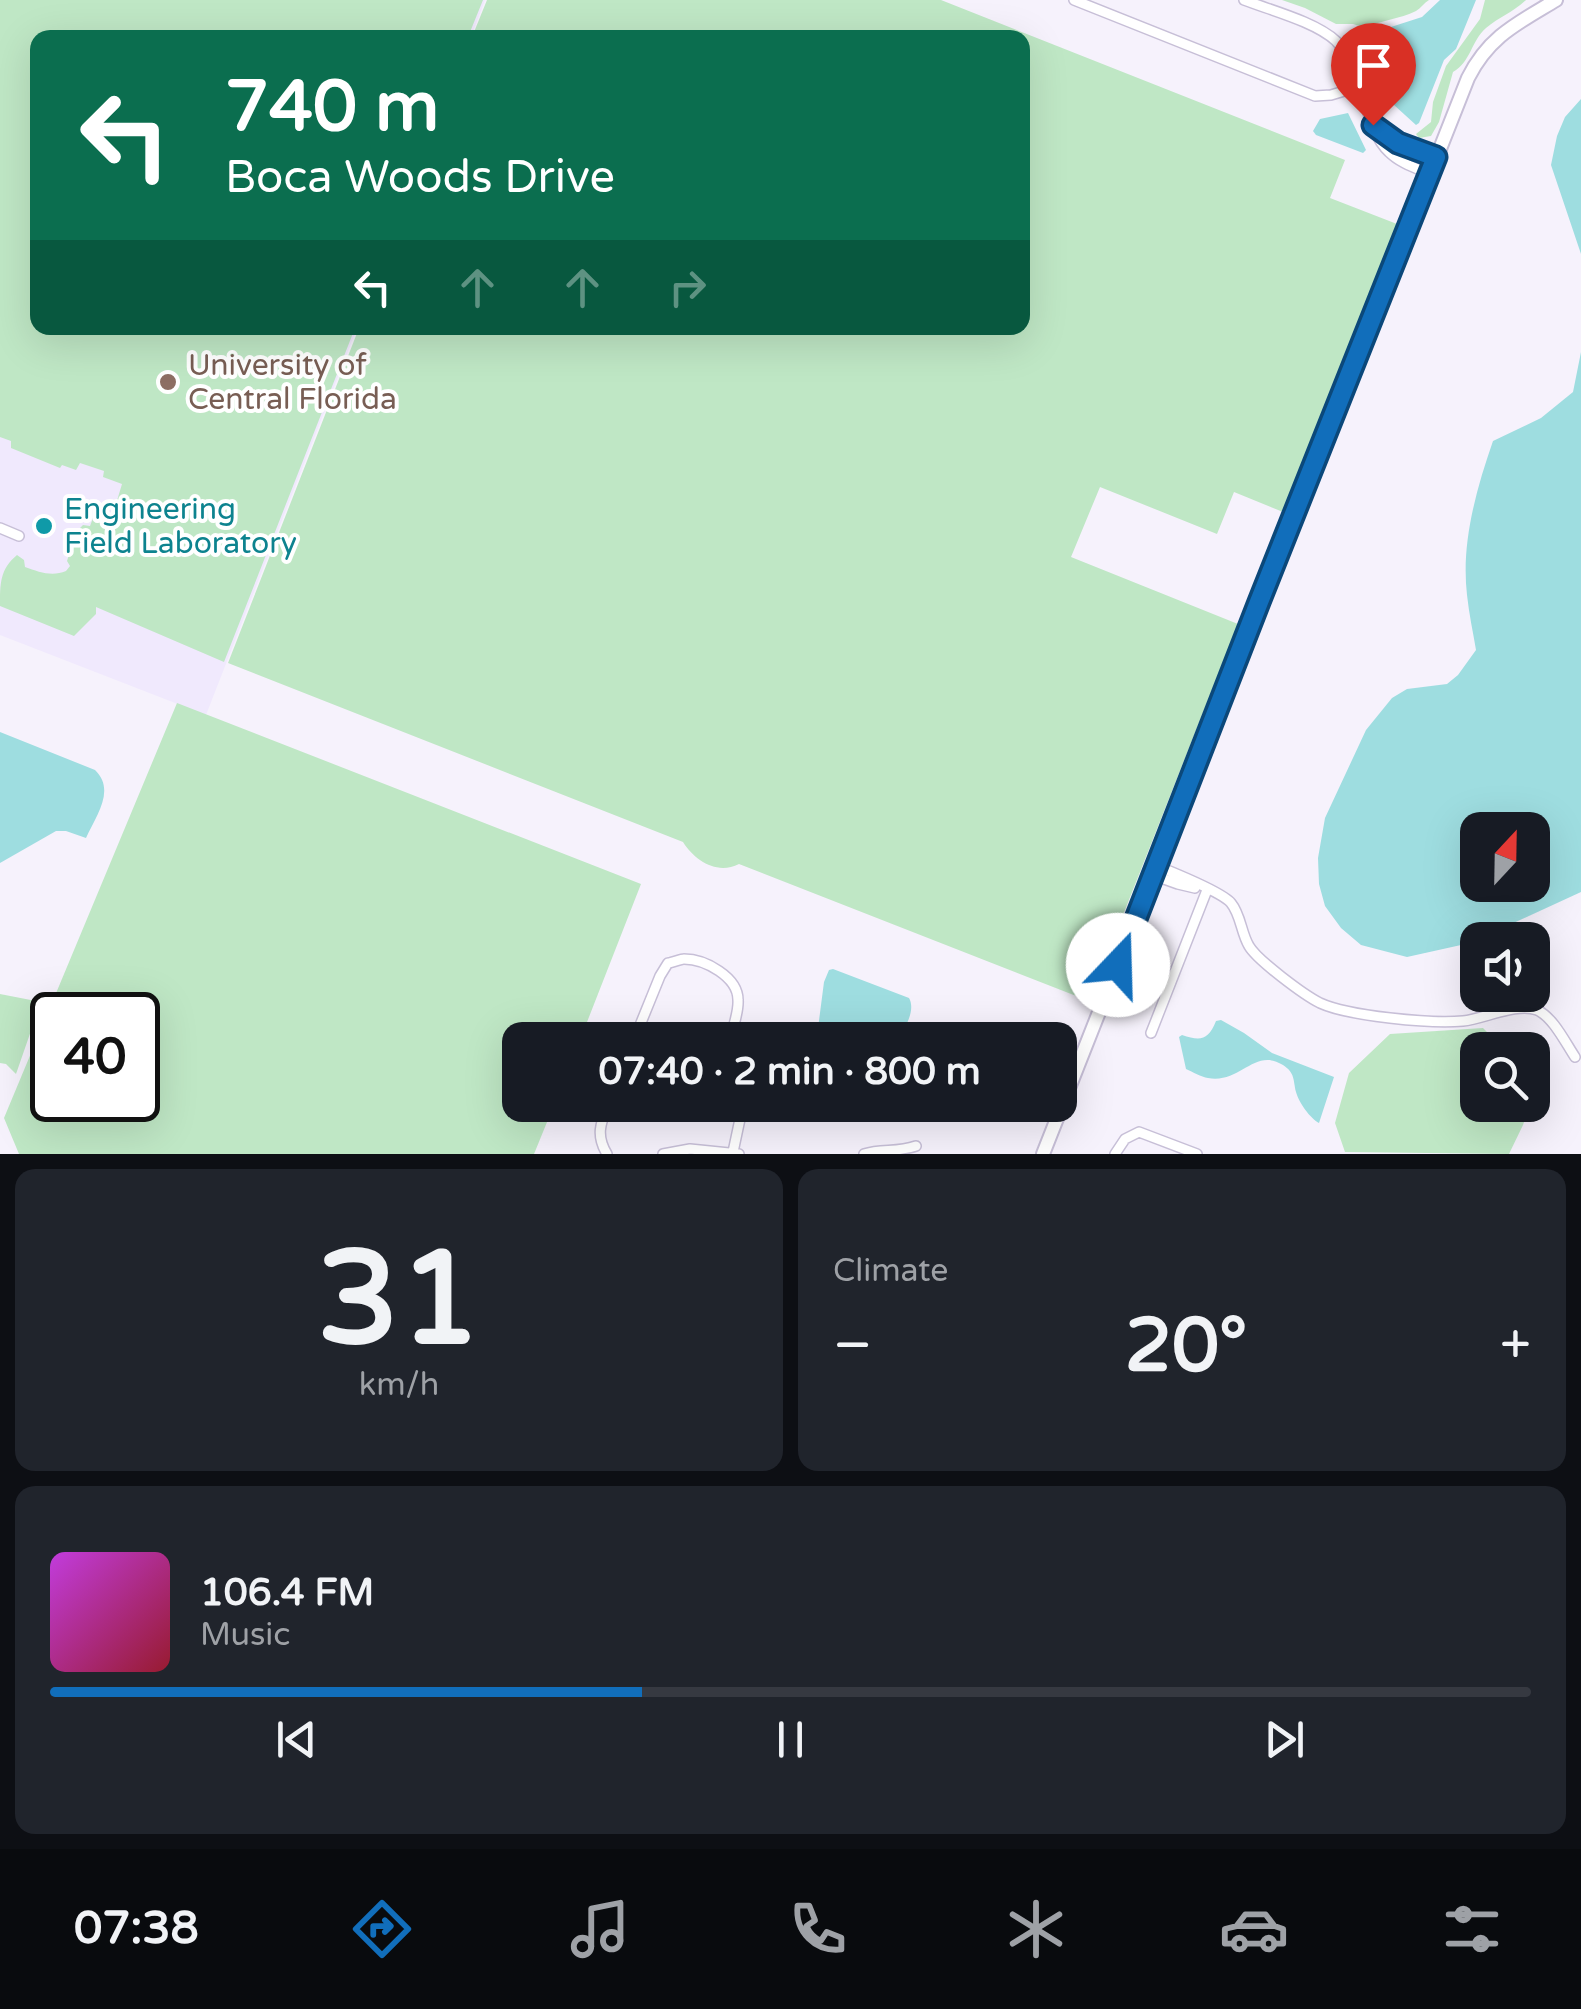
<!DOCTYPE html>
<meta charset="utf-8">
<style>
:root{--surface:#171b24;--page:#20242c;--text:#f1f3f6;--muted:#9ea1a6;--line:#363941;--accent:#116ebb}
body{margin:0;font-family:"Varela Round",sans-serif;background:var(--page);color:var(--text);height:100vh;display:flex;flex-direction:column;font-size:38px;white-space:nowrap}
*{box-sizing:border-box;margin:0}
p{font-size:32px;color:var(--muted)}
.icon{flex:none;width:55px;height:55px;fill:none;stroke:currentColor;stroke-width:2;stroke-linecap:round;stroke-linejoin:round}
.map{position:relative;height:1154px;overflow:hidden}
.details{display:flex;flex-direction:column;gap:15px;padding:15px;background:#0d0f14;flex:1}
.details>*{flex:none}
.top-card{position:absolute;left:30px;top:30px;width:1000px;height:305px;border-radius:20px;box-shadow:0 10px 40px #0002;background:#0b6e4f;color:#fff;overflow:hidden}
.needle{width:65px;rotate:22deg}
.tools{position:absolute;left:1460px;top:812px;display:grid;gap:20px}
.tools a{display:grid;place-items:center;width:90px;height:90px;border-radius:20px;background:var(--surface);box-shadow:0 10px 40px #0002;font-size:50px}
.speed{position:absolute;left:30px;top:992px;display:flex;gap:20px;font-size:50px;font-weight:700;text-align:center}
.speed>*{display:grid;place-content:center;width:130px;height:130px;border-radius:50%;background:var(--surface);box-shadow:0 10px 40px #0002;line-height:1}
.speed .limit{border:5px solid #111;border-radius:15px;background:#fff;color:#111}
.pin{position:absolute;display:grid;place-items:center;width:85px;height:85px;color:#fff;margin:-102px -42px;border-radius:50% 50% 50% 0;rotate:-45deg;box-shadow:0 0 10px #0007}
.pin .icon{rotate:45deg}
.me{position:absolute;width:110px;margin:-55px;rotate:21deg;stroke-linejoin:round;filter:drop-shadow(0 0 8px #0008)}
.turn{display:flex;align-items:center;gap:35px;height:210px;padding:0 30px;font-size:45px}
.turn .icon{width:130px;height:130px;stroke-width:2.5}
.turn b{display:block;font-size:70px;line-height:85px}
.lanes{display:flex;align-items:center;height:95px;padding:0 30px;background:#0003;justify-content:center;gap:50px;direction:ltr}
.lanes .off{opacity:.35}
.big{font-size:75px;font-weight:700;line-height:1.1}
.details .card{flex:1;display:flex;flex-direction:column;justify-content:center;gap:15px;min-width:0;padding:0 35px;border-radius:20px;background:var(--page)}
.details .dial{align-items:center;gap:0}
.dial b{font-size:130px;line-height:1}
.song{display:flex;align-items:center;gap:30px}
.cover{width:120px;height:120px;border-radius:15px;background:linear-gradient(135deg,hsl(290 70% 55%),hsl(350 70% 35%))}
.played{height:10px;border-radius:5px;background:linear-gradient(90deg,var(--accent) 40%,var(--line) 40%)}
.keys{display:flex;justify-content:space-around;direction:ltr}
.heat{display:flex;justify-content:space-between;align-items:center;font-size:55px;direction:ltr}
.details .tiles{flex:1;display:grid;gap:15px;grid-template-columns:1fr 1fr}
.card:last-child{grid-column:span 2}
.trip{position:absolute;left:502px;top:1022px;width:575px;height:100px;border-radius:20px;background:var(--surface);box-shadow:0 10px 40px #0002;font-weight:700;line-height:100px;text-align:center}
.tabs{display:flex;height:160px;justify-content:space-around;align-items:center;background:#090b0e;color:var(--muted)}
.tabs .icon{width:70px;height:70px}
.tabs .selected{color:var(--accent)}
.tabs b{font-size:45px;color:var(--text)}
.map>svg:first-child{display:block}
.built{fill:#f0e9fd}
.green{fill:#bfe7c5;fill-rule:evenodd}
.water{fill:#9edde0;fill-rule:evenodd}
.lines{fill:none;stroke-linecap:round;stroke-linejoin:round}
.street-casing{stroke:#c7bfd7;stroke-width:12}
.secondary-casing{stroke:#c7bfd7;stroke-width:16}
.street{stroke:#fff;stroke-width:9}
.secondary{stroke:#fff;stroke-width:12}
.route-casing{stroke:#0b487a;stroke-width:25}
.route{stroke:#116ebb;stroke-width:18}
.education-dot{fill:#8d6e63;stroke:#fff;stroke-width:4}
.culture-dot{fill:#0f9aa8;stroke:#fff;stroke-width:4}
.labels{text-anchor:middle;stroke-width:8;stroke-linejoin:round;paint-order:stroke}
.education-label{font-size:30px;fill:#785e54;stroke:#fff;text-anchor:start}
.culture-label{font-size:30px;fill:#0d838f;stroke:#fff;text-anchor:start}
</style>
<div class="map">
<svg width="1581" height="1154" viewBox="0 0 1581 1154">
<rect width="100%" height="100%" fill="#f6f2fc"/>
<path class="built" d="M0 0H485L471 37 38 38V328H357L206 715 0 635Z"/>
<path class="green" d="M0 0H483L468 37 38 38V328H355L224 662 96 607V614L74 636 0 606C0 583 0 569 17 555L24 560 25 567C39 572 52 577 66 571L70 566 67 561 76 532 83 525 90 526 93 518 102 520 108 513 113 514 122 484 103 477 104 471 80 463 76 470 62 465 60 468 11 448V441L0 437Z
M487 0H941L1345 160 1330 198 1397 224 1283 512 1234 492 1217 534 1100 487 1071 557 1238 624 1089 1001 739 864C717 875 695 861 683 842L228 663 359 328H1022V38L472 37Z
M1282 0H1429C1424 3 1421 8 1416 11 1400 19 1381 20 1366 28L1353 24H1336L1305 8Z
M1485 0H1526C1512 13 1499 17 1486 28 1471 41 1471 62 1453 72L1439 122 1431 136 1419 138 1416 134 1431 122 1433 102 1446 66 1480 19Z
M177 703 641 884 580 1040H520V1105H554L534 1154H19L4 1118ZM52 1015H138V1100H52Z
M0 994 41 1002 16 1074 6 1064 0 1063Z
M1483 1028 1505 1050H1478V1105H1528L1529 1107 1523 1125 1509 1154 1345 1152 1335 1123 1349 1073 1390 1034Z"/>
<path class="water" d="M1440 0H1476L1456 49 1444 60 1419 123 1416 125 1394 105 1381 81 1369 51 1360 39 1363 36 1422 17Z
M1581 99V254L1551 165 1557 136 1565 117Z
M1348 113 1366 150 1363 153 1316 135 1313 131 1320 119Z
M1581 352V892L1470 943 1407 957 1361 945 1341 928 1325 906 1319 884 1318 858 1325 818 1366 730 1392 698 1407 689 1447 684 1458 675 1476 650C1473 632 1469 614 1467 595 1461 543 1476 490 1493 441L1541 418 1573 392ZM1532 830V885H1478V830Z
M0 732 95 770C116 790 96 816 86 838L66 831H56L0 863Z
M833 969 909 998C916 1010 905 1029 897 1040H815L817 1036 824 982 829 970Z
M1221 1020 1244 1033 1272 1053 1334 1077 1319 1123C1310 1118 1299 1103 1296 1092 1293 1079 1295 1073 1283 1065 1254 1047 1241 1084 1208 1078 1201 1077 1193 1072 1186 1069L1179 1037 1182 1035C1200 1041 1208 1041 1216 1021Z"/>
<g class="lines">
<defs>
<path id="street" d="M1074 0 1315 96 1331 95 1361 86
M1244 0C1270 10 1316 22 1336 41 1364 69 1363 128 1389 152 1400 163 1416 168 1430 174
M1376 127 1398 143 1436 157
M0 528 19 536
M1157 866C1172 872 1223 893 1231 903 1241 915 1241 933 1249 946 1257 960 1304 995 1320 1003 1348 1016 1431 1024 1463 1021 1484 1019 1517 1002 1537 1010 1553 1017 1565 1042 1575 1057
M1153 875 1178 884 1195 888
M1151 1033 1207 890
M634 1040 660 976 668 963C671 963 681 959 684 959 705 959 738 977 738 1000 739 1013 732 1027 731 1040
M733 1152 740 1119V1105
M607 1154C596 1136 600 1124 608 1105
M663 1154 690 1149 739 1154
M864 1154C882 1148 896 1153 916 1146
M1115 1154 1125 1139 1139 1132 1197 1154"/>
<path id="secondary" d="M1043 1154 1468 78C1489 36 1518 23 1556 0"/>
</defs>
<use href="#street" class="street-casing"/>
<use href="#secondary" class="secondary-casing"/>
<use href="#street" class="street"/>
<use href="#secondary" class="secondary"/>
</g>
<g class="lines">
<defs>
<path id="route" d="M1118 965 1259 602 1436 157 1398 143 1373 125"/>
</defs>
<use href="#route" class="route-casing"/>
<use href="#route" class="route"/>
</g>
<circle class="education-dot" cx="168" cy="382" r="10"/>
<circle class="culture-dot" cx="44" cy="526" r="10"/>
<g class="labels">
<g class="education-label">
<text x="188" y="375">University of<tspan x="188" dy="34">Central Florida</tspan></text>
</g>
<g class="culture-label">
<text x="64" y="519">Engineering<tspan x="64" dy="34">Field Laboratory</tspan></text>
</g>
</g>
</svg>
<div class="tools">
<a><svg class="needle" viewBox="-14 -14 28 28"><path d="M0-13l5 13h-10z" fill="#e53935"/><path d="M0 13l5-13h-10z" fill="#9ea1a6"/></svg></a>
<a><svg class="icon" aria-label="sound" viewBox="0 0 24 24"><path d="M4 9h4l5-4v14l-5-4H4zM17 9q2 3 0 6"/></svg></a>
<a><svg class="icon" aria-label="search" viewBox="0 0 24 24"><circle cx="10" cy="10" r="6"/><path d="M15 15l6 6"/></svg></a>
</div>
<div class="speed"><div class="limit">40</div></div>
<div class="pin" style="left:1373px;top:125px;background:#d93025"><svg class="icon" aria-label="arrive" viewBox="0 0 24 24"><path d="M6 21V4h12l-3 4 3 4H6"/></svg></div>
<svg class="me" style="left:1118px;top:965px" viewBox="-20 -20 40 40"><circle r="19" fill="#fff"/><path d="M0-13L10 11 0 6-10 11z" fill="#116ebb"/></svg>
<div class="trip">07:40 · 2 min · 800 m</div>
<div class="top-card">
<div class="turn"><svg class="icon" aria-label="left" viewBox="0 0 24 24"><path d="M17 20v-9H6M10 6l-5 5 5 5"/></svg><div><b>740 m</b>Boca Woods Drive</div></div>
<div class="lanes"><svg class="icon" aria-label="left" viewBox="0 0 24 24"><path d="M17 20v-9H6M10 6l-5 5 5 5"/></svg><svg class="icon off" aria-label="ahead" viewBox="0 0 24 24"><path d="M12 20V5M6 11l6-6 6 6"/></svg><svg class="icon off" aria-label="ahead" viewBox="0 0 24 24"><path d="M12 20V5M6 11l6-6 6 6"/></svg><svg class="icon off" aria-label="right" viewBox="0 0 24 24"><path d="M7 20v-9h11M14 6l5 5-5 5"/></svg></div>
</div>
</div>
<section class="details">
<div class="tiles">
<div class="card dial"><b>31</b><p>km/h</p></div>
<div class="card"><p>Climate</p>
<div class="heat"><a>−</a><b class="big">20°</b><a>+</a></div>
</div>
<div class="card">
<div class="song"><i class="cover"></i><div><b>106.4 FM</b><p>Music</p></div></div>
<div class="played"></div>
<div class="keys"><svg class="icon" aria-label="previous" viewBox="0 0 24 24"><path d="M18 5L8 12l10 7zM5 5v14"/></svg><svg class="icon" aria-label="pause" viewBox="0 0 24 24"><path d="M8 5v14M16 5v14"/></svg><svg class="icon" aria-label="next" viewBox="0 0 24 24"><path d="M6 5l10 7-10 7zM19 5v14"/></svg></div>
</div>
</div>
</section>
<nav class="tabs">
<b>07:38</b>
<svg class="icon selected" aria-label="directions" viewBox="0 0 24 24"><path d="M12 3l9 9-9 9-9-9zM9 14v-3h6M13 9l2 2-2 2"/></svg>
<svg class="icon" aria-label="music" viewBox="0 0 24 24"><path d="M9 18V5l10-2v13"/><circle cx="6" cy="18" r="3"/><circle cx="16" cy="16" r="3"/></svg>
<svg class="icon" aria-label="phone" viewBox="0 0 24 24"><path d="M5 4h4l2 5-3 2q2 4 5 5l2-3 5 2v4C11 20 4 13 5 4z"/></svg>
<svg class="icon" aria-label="climate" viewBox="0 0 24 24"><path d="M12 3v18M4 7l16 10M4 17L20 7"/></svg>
<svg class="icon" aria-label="car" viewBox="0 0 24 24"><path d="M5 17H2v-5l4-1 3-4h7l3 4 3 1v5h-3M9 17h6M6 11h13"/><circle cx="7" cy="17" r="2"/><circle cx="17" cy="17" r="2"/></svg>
<svg class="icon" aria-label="filters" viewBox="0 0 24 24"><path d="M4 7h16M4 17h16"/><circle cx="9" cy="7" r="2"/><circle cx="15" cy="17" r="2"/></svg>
</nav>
